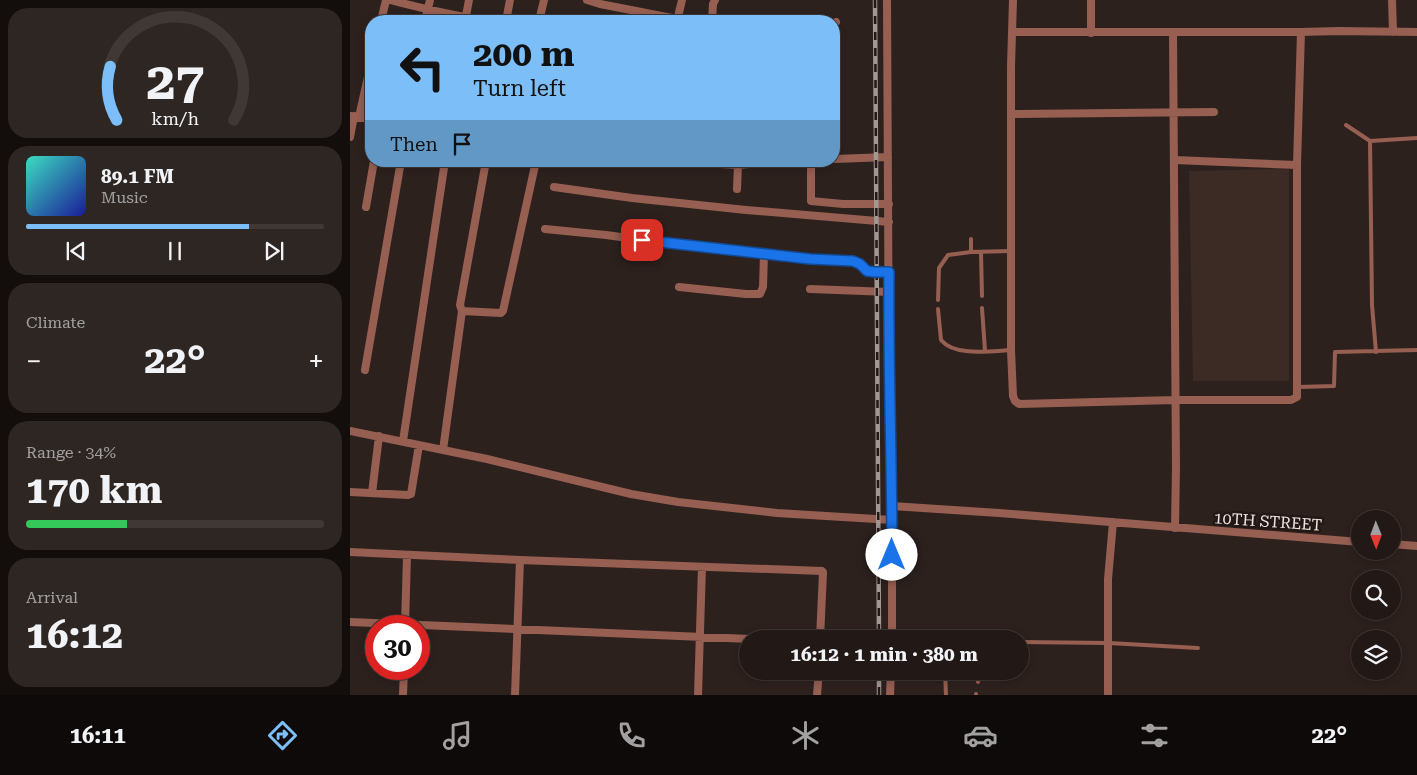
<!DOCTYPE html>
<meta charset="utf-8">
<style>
:root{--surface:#221916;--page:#2e2623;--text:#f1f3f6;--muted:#a2a0a1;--line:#3f3835;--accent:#7bbef8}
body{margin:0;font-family:"Roboto Serif",serif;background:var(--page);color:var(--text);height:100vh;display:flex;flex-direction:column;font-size:19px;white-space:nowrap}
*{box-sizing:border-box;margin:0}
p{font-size:16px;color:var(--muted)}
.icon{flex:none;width:28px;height:28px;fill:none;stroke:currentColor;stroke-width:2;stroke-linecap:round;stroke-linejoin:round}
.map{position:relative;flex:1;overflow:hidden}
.drawer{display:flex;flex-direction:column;gap:8px;padding:8px;background:#130e0c;width:350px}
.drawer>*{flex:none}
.guide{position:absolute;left:15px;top:15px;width:475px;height:152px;border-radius:20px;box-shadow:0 2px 8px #0003,0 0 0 1px var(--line);background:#7bbef8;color:#111;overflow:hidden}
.needle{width:32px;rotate:179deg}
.tools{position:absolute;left:1001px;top:510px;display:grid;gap:10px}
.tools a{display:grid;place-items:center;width:50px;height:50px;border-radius:50%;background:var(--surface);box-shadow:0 2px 8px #0003,0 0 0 1px var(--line);font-size:25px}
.speed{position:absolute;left:15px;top:615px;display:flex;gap:10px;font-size:25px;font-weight:700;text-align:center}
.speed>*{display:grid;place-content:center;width:65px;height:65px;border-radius:50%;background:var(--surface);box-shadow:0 2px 8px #0003,0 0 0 1px var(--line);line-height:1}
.speed .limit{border:8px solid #d22;background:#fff;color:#111}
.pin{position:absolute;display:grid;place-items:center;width:42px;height:42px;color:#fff;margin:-21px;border-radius:10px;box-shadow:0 2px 8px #0006}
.me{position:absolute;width:55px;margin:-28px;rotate:0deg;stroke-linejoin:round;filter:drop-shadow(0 0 4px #0008)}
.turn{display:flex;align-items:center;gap:18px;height:105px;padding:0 25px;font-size:22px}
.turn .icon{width:65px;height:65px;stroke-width:2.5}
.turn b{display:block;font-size:35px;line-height:42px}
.then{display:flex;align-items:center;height:48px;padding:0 25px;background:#0003;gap:10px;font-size:19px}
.big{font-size:38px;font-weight:700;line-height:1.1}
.drawer .card{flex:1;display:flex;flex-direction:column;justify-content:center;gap:8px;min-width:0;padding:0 18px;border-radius:20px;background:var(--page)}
.drawer .dial{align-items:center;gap:0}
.dial svg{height:130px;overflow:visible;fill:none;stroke:var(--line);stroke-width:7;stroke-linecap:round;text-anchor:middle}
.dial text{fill:var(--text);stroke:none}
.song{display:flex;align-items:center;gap:15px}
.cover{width:60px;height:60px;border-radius:8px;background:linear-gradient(135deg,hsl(170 70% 55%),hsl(240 70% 35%))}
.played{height:5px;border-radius:2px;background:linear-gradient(90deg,var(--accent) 75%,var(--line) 75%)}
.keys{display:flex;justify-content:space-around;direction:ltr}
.heat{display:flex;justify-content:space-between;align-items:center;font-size:28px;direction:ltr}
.charge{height:8px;border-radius:4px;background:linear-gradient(90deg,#34c759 34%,var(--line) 0)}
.trip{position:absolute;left:389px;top:630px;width:290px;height:50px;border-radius:25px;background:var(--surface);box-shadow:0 2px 8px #0003,0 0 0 1px var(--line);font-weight:700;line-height:50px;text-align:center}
.dock{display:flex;height:80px;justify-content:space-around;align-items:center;background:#0e0a09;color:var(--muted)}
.dock .icon{width:35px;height:35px}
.dock .selected{color:var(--accent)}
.dock b{font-size:22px;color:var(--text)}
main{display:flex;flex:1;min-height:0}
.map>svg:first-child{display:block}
.built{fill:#3c2a25}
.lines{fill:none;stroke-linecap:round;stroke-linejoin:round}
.lane{stroke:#965f51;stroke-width:4}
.street{stroke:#965f51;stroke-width:8}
.rail-casing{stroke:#a19795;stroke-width:4.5}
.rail{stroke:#231815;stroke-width:2.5;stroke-dasharray:8;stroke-linecap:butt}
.route-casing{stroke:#114b97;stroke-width:12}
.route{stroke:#1a73e8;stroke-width:9}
.labels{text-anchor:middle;stroke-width:5;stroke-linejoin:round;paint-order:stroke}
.street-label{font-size:16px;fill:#ede4e2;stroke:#231815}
</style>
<main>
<section class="drawer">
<div class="card dial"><svg viewBox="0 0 100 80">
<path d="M14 69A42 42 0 1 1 86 69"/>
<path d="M14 69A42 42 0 0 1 10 36" stroke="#7bbef8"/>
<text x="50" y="56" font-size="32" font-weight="700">27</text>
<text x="50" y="72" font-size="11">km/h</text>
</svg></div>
<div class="card">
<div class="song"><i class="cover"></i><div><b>89.1 FM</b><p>Music</p></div></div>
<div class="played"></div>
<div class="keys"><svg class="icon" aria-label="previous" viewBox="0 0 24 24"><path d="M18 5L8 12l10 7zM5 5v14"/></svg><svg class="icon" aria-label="pause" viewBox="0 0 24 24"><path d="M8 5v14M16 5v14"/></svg><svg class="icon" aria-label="next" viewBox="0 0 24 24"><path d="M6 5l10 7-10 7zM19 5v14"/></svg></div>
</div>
<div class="card"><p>Climate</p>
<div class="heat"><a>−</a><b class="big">22°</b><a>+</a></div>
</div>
<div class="card"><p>Range · 34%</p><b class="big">170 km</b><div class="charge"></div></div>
<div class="card"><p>Arrival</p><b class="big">16:12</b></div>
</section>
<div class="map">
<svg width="1067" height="695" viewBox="0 0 1067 695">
<rect width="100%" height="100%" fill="#2d211e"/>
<path class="built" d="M939 169V381H843L839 171Z"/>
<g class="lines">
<path class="lane" d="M996 125 1020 141 1022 305 1026 352
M1020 141 1067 138
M621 252V239
M631 252 632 296
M588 300 589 268 598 255 621 252 661 251
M632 308 635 351
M588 309 591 340C605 357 641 351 661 350
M947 387 984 386 985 352 1067 350
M670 642 759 643 848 648
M595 671 596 695
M626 671 628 682
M626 695V694"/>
<path class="street" d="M40 0C74 9 108 17 143 21
M237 0 250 4 327 19
M537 0 539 394 542 506V639
M663 0 661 66V350L663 396 665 401 669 404 825 400H941L947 397V165L951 32
M1042 0 1043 32
M31 21 36 0
M75 21 80 0
M115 21 119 0
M156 21 160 0
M189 21 194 0
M327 21 332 0
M362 21 363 4 365 0
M484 23 486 22
M662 32H951L988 31 1067 32
M823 32 826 467 825 528
M741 33V0
M661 114 864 112
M0 116 21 119
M9 117 21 63
M0 137 4 116
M484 159 538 157
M824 160 947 165
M136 161 110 305 112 311 151 313 153 311 186 161
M319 161 388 165 434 161
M461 161V201L493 204H539
M204 187 282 198 396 210 539 222
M387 189 388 165
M16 207 24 161
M195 229 256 235 330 245 461 259 503 261 510 264 517 271 524 272H539
M329 287 396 294H410L413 287 414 254
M460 289 539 292
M15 370 51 161
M0 431 137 459 281 494 328 502 427 513 542 520
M53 441 95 161
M93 450 112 311
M0 492 58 495 61 494 69 445
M22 493 29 436
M542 506 649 513 1010 542
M1042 544 1067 546
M0 552 170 560 472 571 473 572 470 639
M0 622 400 639
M55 626 57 555
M528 639 542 637
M53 695 54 669
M165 695 170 560
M348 695 352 567
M467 695 469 671
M540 695 541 671
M758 695V579L763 522"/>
<defs>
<path id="rail" d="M525 0 529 639
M529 671V695"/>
</defs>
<use href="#rail" class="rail-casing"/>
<use href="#rail" class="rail"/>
</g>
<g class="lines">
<defs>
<path id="route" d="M292 240 460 259 503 261 510 264 517 271 524 272H539C538 366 542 460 542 555"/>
</defs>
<use href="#route" class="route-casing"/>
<use href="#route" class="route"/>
</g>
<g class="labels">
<g class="street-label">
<text transform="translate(918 521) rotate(4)" y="6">10TH STREET</text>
</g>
</g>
</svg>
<div class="tools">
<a><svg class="needle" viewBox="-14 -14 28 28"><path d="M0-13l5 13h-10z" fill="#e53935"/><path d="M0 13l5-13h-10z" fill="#a2a0a1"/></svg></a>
<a><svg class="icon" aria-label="search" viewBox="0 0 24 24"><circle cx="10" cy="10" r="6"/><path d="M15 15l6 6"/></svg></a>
<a><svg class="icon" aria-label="layers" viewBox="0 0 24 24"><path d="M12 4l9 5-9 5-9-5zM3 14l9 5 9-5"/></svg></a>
</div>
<div class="speed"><div class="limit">30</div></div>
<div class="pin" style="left:292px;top:240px;background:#d93025"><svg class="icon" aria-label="arrive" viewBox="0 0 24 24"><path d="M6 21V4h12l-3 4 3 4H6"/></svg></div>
<svg class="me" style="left:542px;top:555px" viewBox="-20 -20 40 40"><circle r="19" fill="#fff"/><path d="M0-13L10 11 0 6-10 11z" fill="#1a73e8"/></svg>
<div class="trip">16:12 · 1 min · 380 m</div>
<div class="guide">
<div class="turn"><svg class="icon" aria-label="left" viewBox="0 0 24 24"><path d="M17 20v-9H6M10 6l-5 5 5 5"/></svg><div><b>200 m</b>Turn left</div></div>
<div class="then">Then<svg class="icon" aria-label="arrive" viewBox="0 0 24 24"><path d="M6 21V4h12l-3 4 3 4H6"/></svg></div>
</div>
</div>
</main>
<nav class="dock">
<b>16:11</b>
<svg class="icon selected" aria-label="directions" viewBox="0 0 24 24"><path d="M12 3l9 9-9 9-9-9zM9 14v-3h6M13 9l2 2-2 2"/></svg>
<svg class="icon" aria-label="music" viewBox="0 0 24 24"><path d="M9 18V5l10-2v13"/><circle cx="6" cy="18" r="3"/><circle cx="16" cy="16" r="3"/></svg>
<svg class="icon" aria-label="phone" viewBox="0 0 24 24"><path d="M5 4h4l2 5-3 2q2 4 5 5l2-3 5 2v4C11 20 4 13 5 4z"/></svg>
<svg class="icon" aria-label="climate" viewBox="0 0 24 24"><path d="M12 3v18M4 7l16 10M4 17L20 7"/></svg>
<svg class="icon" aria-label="car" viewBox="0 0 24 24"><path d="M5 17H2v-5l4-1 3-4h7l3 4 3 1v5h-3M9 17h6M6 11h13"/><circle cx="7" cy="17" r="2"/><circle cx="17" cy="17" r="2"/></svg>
<svg class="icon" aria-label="filters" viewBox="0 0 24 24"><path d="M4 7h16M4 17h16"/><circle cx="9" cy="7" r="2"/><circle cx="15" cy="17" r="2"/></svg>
<b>22°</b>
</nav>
